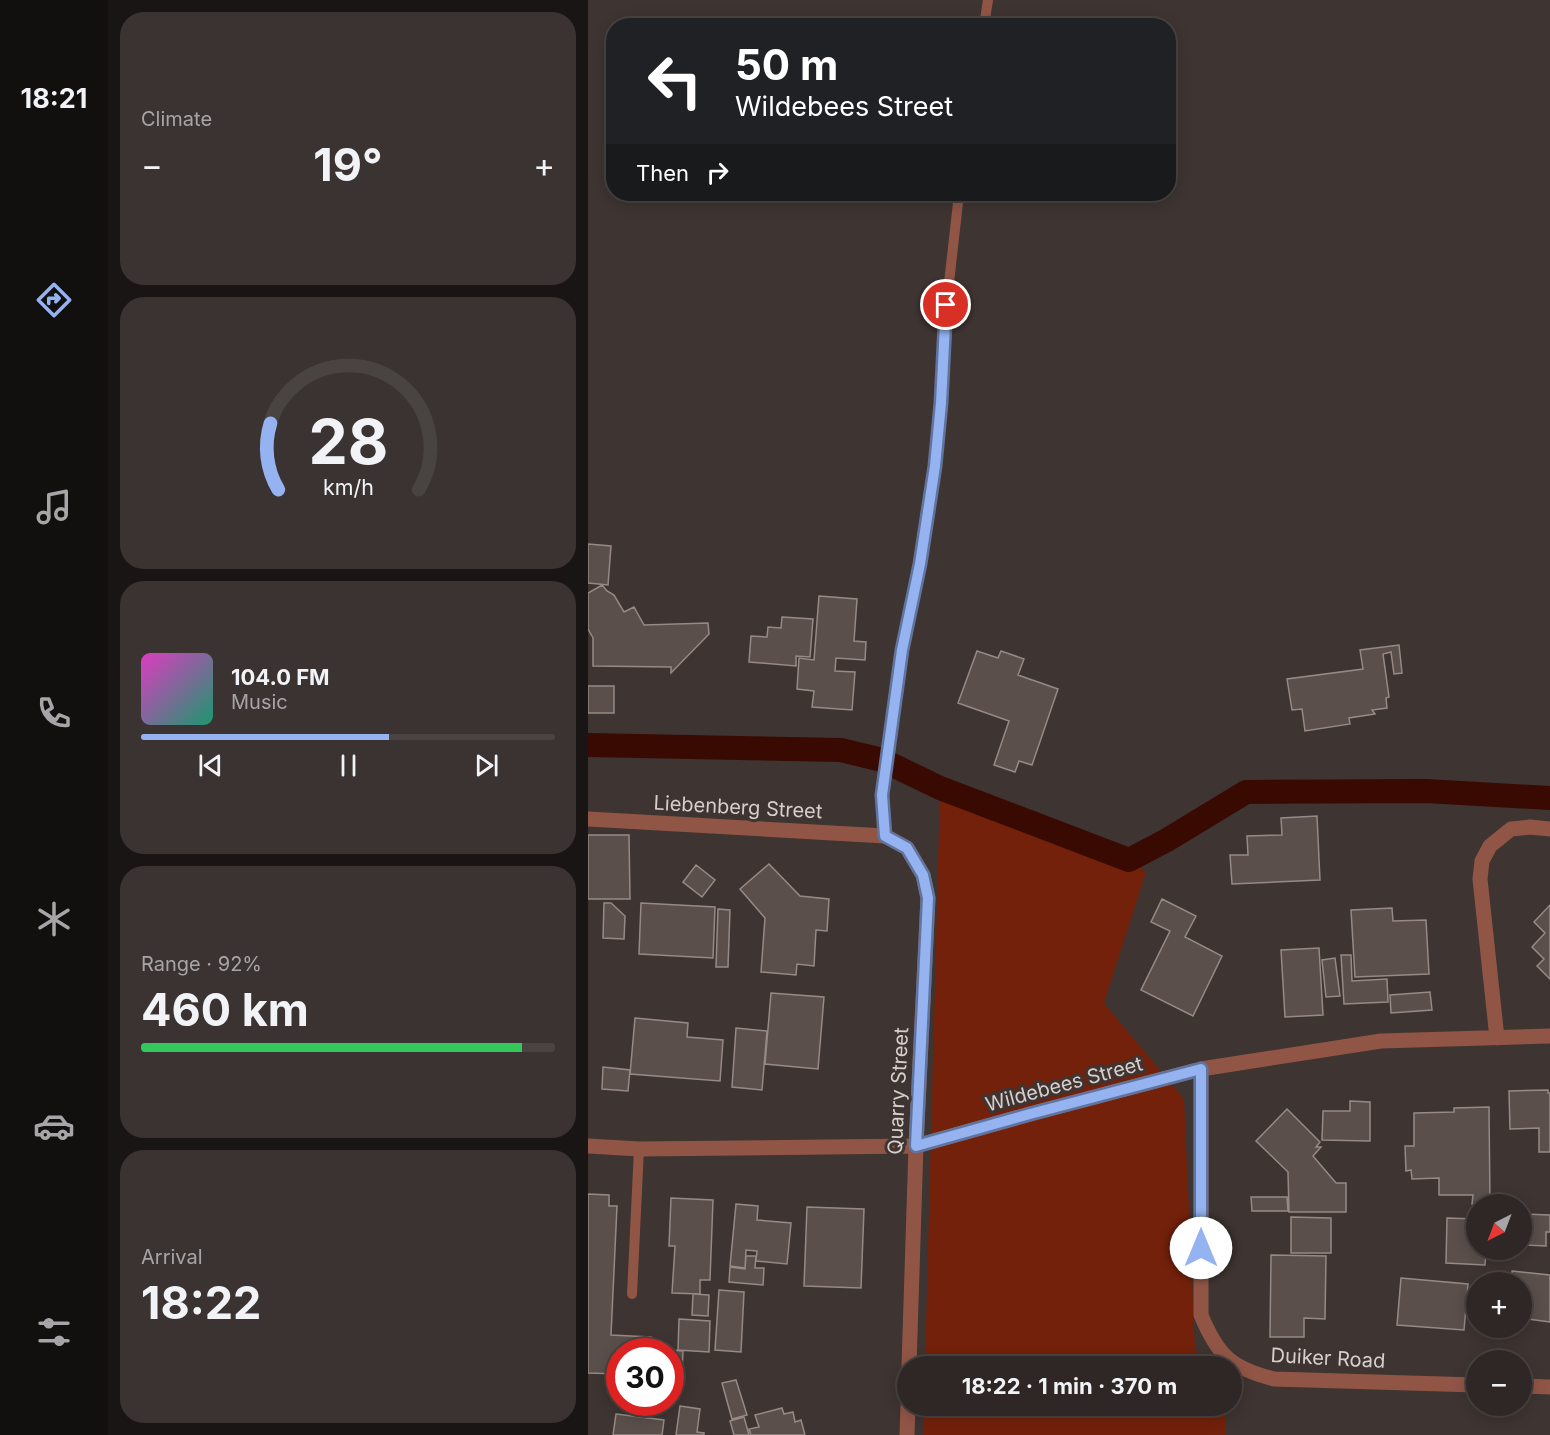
<!DOCTYPE html>
<meta charset="utf-8">
<style>
:root{--surface:#2e2725;--page:#3a3332;--text:#f1f3f6;--muted:#a7a5a7;--line:#494442;--accent:#95b2f1}
body{margin:0;font-family:Inter,sans-serif;background:var(--page);color:var(--text);height:100vh;display:flex;flex-direction:column;font-size:22px;white-space:nowrap}
*{box-sizing:border-box;margin:0}
p{font-size:20px;color:var(--muted)}
.icon{flex:none;width:33px;height:33px;fill:none;stroke:currentColor;stroke-width:2;stroke-linecap:round;stroke-linejoin:round}
.map{position:relative;flex:1;overflow:hidden}
.panel{display:flex;flex-direction:column;gap:12px;padding:12px;background:#191514;width:480px}
.panel>*{flex:none}
.banner{position:absolute;left:18px;top:18px;width:570px;height:183px;border-radius:24px;box-shadow:0 3px 15px #0003,0 0 0 2px var(--line);background:#202124;color:#fff;overflow:hidden}
.needle{width:39px;rotate:222deg}
.controls{position:absolute;left:878px;top:1194px;display:grid;gap:12px}
.controls a{display:grid;place-items:center;width:66px;height:66px;border-radius:50%;background:var(--surface);box-shadow:0 3px 15px #0003,0 0 0 2px var(--line);font-size:30px}
.speed{position:absolute;left:18px;top:1338px;display:flex;gap:12px;font-size:30px;font-weight:700;text-align:center}
.speed>*{display:grid;place-content:center;width:78px;height:78px;border-radius:50%;background:var(--surface);box-shadow:0 3px 15px #0003,0 0 0 2px var(--line);line-height:1}
.speed .limit{border:9px solid #d22;background:#fff;color:#111}
.pin{position:absolute;display:grid;place-items:center;width:51px;height:51px;color:#fff;margin:-26px;border:3px solid #fff;border-radius:50%;box-shadow:0 2px 6px #0007}
.me{position:absolute;width:66px;margin:-33px;rotate:0deg;stroke-linejoin:round;filter:drop-shadow(0 0 4px #0008)}
.turn{display:flex;align-items:center;gap:21px;height:126px;padding:0 30px;font-size:27px}
.turn .icon{width:78px;height:78px;stroke-width:2.5}
.turn b{display:block;font-size:42px;line-height:51px}
.then{display:flex;align-items:center;height:57px;padding:0 30px;background:#0003;gap:12px;font-size:22px}
.big{font-size:45px;font-weight:700;line-height:1.1}
.panel .tile{flex:1;display:flex;flex-direction:column;justify-content:center;gap:9px;min-width:0;padding:0 21px;border-radius:24px;background:var(--page)}
.panel .dial{align-items:center;gap:0}
.dial svg{height:156px;overflow:visible;fill:none;stroke:var(--line);stroke-width:7;stroke-linecap:round;text-anchor:middle}
.dial text{fill:var(--text);stroke:none}
.song{display:flex;align-items:center;gap:18px}
.cover{width:72px;height:72px;border-radius:9px;background:linear-gradient(135deg,hsl(310 70% 55%),hsl(160 70% 35%))}
.played{height:6px;border-radius:3px;background:linear-gradient(90deg,var(--accent) 60%,var(--line) 60%)}
.keys{display:flex;justify-content:space-around;direction:ltr}
.heat{display:flex;justify-content:space-between;align-items:center;font-size:33px;direction:ltr}
.charge{height:9px;border-radius:4px;background:linear-gradient(90deg,#34c759 92%,var(--line) 0)}
.trip{position:absolute;left:309px;top:1356px;width:345px;height:60px;border-radius:30px;background:var(--surface);box-shadow:0 3px 15px #0003,0 0 0 2px var(--line);font-weight:700;line-height:60px;text-align:center}
main{display:flex;flex:1;min-height:0}
.tab-bar{display:flex;flex-direction:column;width:108px;justify-content:space-around;align-items:center;background:#12100f;color:var(--muted)}
.tab-bar .icon{width:42px;height:42px}
.tab-bar .selected{color:var(--accent)}
.tab-bar b{font-size:27px;color:var(--text)}
.map>svg:first-child{display:block}
.green{fill:#73210a}
.lines{fill:none;stroke-linecap:round;stroke-linejoin:round}
.canal{stroke:#390a01;stroke-width:24}
.building{fill:#5a4f4b;stroke:#978a86;stroke-width:1.5}
.lane{stroke:#915546;stroke-width:10}
.street{stroke:#915546;stroke-width:15}
.route-casing{stroke:#61749d;stroke-width:15}
.route{stroke:#95b2f1;stroke-width:10}
.labels{text-anchor:middle;stroke-width:6;stroke-linejoin:round;paint-order:stroke}
.street-label{font-size:20px;fill:#d7cfce;stroke:#3e3431}
</style>
<main>
<nav class="tab-bar">
<b>18:21</b>
<svg class="icon selected" aria-label="directions" viewBox="0 0 24 24"><path d="M12 3l9 9-9 9-9-9zM9 14v-3h6M13 9l2 2-2 2"/></svg>
<svg class="icon" aria-label="music" viewBox="0 0 24 24"><path d="M9 18V5l10-2v13"/><circle cx="6" cy="18" r="3"/><circle cx="16" cy="16" r="3"/></svg>
<svg class="icon" aria-label="phone" viewBox="0 0 24 24"><path d="M5 4h4l2 5-3 2q2 4 5 5l2-3 5 2v4C11 20 4 13 5 4z"/></svg>
<svg class="icon" aria-label="climate" viewBox="0 0 24 24"><path d="M12 3v18M4 7l16 10M4 17L20 7"/></svg>
<svg class="icon" aria-label="car" viewBox="0 0 24 24"><path d="M5 17H2v-5l4-1 3-4h7l3 4 3 1v5h-3M9 17h6M6 11h13"/><circle cx="7" cy="17" r="2"/><circle cx="17" cy="17" r="2"/></svg>
<svg class="icon" aria-label="filters" viewBox="0 0 24 24"><path d="M4 7h16M4 17h16"/><circle cx="9" cy="7" r="2"/><circle cx="15" cy="17" r="2"/></svg>
</nav>
<section class="panel">
<div class="tile"><p>Climate</p>
<div class="heat"><a>−</a><b class="big">19°</b><a>+</a></div>
</div>
<div class="tile dial"><svg viewBox="0 0 100 80">
<path d="M14 69A42 42 0 1 1 86 69"/>
<path d="M14 69A42 42 0 0 1 10 35" stroke="#95b2f1"/>
<text x="50" y="56" font-size="32" font-weight="700">28</text>
<text x="50" y="72" font-size="11">km/h</text>
</svg></div>
<div class="tile">
<div class="song"><i class="cover"></i><div><b>104.0 FM</b><p>Music</p></div></div>
<div class="played"></div>
<div class="keys"><svg class="icon" aria-label="previous" viewBox="0 0 24 24"><path d="M18 5L8 12l10 7zM5 5v14"/></svg><svg class="icon" aria-label="pause" viewBox="0 0 24 24"><path d="M8 5v14M16 5v14"/></svg><svg class="icon" aria-label="next" viewBox="0 0 24 24"><path d="M6 5l10 7-10 7zM19 5v14"/></svg></div>
</div>
<div class="tile"><p>Range · 92%</p><b class="big">460 km</b><div class="charge"></div></div>
<div class="tile"><p>Arrival</p><b class="big">18:22</b></div>
</section>
<div class="map">
<svg width="962" height="1435" viewBox="0 0 962 1435">
<rect width="100%" height="100%" fill="#3e3431"/>
<path class="green" d="M352 788 541 860 558 872 516 1003 596 1099 607 1349 616 1366H337Z
M336 1406H635L638 1411V1435H335Z"/>
<g class="lines">
<path class="canal" d="M0 745 253 750 294 760 352 788 541 860 579 840 658 792 838 791 962 798"/>
</g>
<path class="building" d="M0 544 23 546 20 585 0 583Z
M14 585 19 591 26 595 36 612 46 607 56 625 120 623 121 634 83 673V667L5 666V638L0 629V593Z
M231 596 269 599 266 641 278 642 277 660 248 658 247 671 267 672 264 710 224 707 226 691 209 689 211 658 226 660Z
M194 617 225 619 222 657 208 656V666L161 662 163 636 179 637 180 627 193 628Z
M811 645 814 673 806 674 803 652 795 654 801 697 798 698 799 708 784 710 787 714 761 718 762 724 717 731 714 709 704 710 699 679 775 669 772 650Z
M389 651 410 658 413 651 436 659 430 675 470 689 444 765 431 761 427 772 406 765 421 721 370 703Z
M0 686H26V713H0Z
M729 816 732 880 644 884 642 855H660L659 836 694 835 693 818Z
M0 835H41L42 899H0Z
M181 864 212 896 241 899 239 931 228 930 226 966 209 964 208 975 173 972 177 918 152 889Z
M108 865 127 880 114 897 95 882Z
M574 899 608 916 597 937 634 956 605 1016 553 990 582 931 563 922Z
M16 903H23L37 916 36 939 15 938Z
M53 903 127 907 125 958 51 954Z
M962 905V979L949 966 956 959 944 947 957 933 946 922Z
M804 908 805 921 838 920 841 974 767 977 763 910Z
M130 909 142 910 140 967H128Z
M731 948 735 1015 697 1017 693 950Z
M753 955H763L764 981 799 979 800 1002 756 1004Z
M747 958 752 996 738 997 734 960Z
M842 992 844 1010 803 1013 802 995Z
M183 993 236 997 230 1069 177 1064Z
M47 1018 100 1023 99 1037 135 1040 132 1081 42 1074Z
M148 1028 179 1031 174 1090 144 1087Z
M15 1067 42 1070 40 1091 14 1089Z
M960 1090V1093H962V1152H951V1128L922 1129 921 1091Z
M762 1101 782 1102V1141L734 1140 735 1111H762Z
M901 1107 902 1204H884L885 1195H851V1178L824 1179 823 1170 818 1171 817 1146H826V1113L866 1112V1108Z
M699 1109 732 1142 728 1147H733L725 1156 748 1183H758V1212H701L700 1172 668 1141Z
M0 1194 21 1195V1206H29L23 1335 63 1337V1352H32V1374L0 1373Z
M663 1197H699L700 1211H664Z
M83 1198 125 1200 122 1280H112V1294L84 1293 87 1246H81Z
M148 1204 170 1206 169 1220 203 1223 199 1264 168 1261 169 1251 158 1250 157 1268 142 1266Z
M219 1207 276 1209 273 1288 216 1286Z
M933 1214 962 1215V1232H958V1246L933 1245Z
M703 1217 743 1218V1253H703Z
M859 1218 888 1219V1250H898L897 1265 858 1263Z
M683 1255 738 1256 737 1319 716 1318V1337H682Z
M158 1256H168L167 1268H176L175 1285 141 1282 142 1267 157 1269Z
M924 1271 962 1275V1322L933 1318V1282H924Z
M813 1278 880 1284 876 1330 809 1325Z
M131 1290 156 1292 153 1352 127 1350Z
M105 1294 121 1295 120 1316 104 1315Z
M91 1319 122 1321 121 1352 90 1350Z
M64 1349 95 1351 94 1376 82 1375V1352H64Z
M148 1380 159 1415 144 1419 134 1383Z
M92 1406 112 1409 109 1432 116 1433V1435H88Z
M194 1408 196 1414 205 1412 207 1422 213 1420 217 1435H163L161 1429 171 1427 167 1415Z
M28 1414 76 1420 74 1435H25Z
M156 1417 161 1435H146L142 1421Z"/>
<g class="lines">
<path class="lane" d="M396 26 400 0
M297 836 294 795 314 650 332 564 347 466 353 403 356 327 371 194
M44 1294 51 1149"/>
<path class="street" d="M0 819 297 836 319 848 335 875 340 898 328 1146 321 1366
M909 1038 892 879 894 861 902 846 923 829 942 827 962 829
M613 1069V1315C630 1356 643 1368 686 1379L888 1385
M0 1146 51 1149 328 1146 442 1114 613 1069 793 1041 962 1036
M933 1386 962 1387
M319 1435 320 1406"/>
</g>
<g class="lines">
<defs>
<path id="route" d="M358 305 353 403 347 466 332 564 314 650 294 795 297 836 319 848 335 875 340 898 328 1146 442 1114 613 1069V1248"/>
</defs>
<use href="#route" class="route-casing"/>
<use href="#route" class="route"/>
</g>
<g class="labels">
<g class="street-label">
<text transform="translate(150 807) rotate(3)" y="7">Liebenberg Street</text>
<text transform="translate(476 1084) rotate(-15)" y="7">Wildebees Street</text>
<text transform="translate(310 1091) rotate(-87)" y="7">Quarry Street</text>
<text transform="translate(740 1358) rotate(3)" y="7">Duiker Road</text>
</g>
</g>
</svg>
<div class="controls">
<a><svg class="needle" viewBox="-14 -14 28 28"><path d="M0-13l5 13h-10z" fill="#e53935"/><path d="M0 13l5-13h-10z" fill="#a7a5a7"/></svg></a>
<a>+</a>
<a>−</a>
</div>
<div class="speed"><div class="limit">30</div></div>
<div class="pin" style="left:358px;top:305px;background:#d93025"><svg class="icon" aria-label="arrive" viewBox="0 0 24 24"><path d="M6 21V4h12l-3 4 3 4H6"/></svg></div>
<svg class="me" style="left:613px;top:1248px" viewBox="-20 -20 40 40"><circle r="19" fill="#fff"/><path d="M0-13L10 11 0 6-10 11z" fill="#95b2f1"/></svg>
<div class="trip">18:22 · 1 min · 370 m</div>
<div class="banner">
<div class="turn"><svg class="icon" aria-label="left" viewBox="0 0 24 24"><path d="M17 20v-9H6M10 6l-5 5 5 5"/></svg><div><b>50 m</b>Wildebees Street</div></div>
<div class="then">Then<svg class="icon" aria-label="right" viewBox="0 0 24 24"><path d="M7 20v-9h11M14 6l5 5-5 5"/></svg></div>
</div>
</div>
</main>
